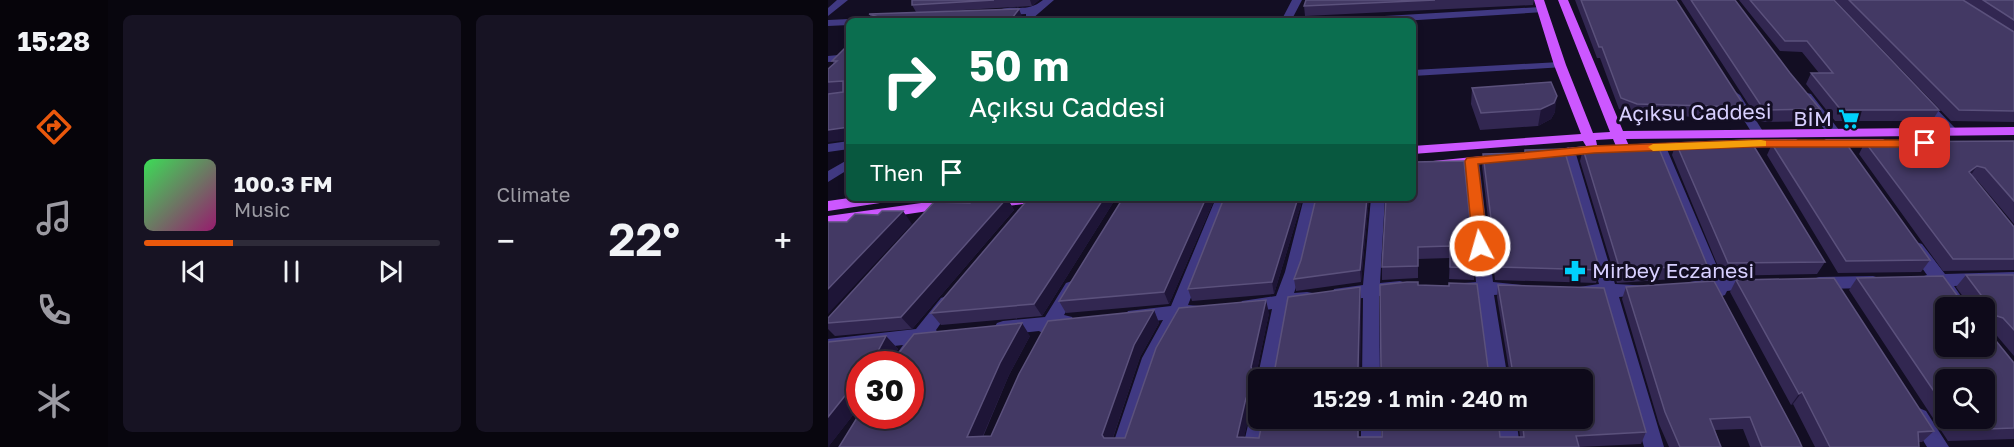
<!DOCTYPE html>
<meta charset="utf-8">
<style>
:root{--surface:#0e0a1a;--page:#171323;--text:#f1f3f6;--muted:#9b9aa2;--line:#2e2b39;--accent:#ea580c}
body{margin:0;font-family:"Golos Text",sans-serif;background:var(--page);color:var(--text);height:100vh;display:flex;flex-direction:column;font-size:22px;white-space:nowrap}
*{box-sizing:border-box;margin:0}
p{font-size:20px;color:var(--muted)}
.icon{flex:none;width:33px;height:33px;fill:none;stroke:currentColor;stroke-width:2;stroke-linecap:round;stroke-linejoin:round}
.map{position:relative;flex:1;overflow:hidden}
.drawer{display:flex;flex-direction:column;gap:15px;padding:15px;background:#08060e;width:720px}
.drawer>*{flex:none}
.hud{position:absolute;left:18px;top:18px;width:570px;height:183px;border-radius:9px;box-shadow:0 3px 9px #0003,0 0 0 2px var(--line);background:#0b6e4f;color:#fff;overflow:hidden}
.buttons{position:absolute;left:1107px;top:297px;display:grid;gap:12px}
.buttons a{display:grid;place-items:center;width:60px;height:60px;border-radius:9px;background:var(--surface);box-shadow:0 3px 9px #0003,0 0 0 2px var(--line);font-size:30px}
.speed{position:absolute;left:18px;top:351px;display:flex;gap:12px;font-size:30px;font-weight:700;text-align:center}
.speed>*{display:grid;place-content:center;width:78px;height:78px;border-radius:50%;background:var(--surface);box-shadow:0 3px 9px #0003,0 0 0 2px var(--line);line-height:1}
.speed .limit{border:9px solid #d22;background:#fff;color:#111}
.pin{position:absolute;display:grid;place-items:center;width:51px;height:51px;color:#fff;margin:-26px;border-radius:12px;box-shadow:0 3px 9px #0006}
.me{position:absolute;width:66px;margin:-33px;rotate:354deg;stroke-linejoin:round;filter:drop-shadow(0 0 4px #0008)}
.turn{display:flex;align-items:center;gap:21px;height:126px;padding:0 24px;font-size:27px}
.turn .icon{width:78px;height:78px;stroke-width:2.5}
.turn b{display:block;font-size:42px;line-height:51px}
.then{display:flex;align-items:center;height:57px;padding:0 24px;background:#0003;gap:12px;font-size:22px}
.big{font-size:45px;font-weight:600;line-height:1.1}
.drawer .tile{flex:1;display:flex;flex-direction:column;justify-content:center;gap:9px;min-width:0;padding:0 21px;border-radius:9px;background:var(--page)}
.song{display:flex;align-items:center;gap:18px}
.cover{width:72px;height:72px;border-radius:9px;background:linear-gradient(135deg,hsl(130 70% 55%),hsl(320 70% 35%))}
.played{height:6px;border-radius:3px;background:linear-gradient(90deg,var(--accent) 30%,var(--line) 30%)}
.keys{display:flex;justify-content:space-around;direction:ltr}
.heat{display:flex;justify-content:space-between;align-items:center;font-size:33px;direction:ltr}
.drawer .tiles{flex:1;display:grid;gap:15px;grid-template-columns:repeat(2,1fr)}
.trip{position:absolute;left:420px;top:369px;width:345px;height:60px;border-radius:9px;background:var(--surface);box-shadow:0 3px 9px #0003,0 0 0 2px var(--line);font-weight:600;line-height:60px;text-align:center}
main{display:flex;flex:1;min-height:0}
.menu{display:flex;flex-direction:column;width:108px;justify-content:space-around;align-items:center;background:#06040a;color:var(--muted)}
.menu .icon{width:42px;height:42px}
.menu .current{color:var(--accent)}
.menu b{font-size:27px;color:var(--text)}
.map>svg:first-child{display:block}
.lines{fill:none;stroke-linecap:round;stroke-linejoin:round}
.minor{fill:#403982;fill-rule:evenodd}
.major{fill:#cc57ff;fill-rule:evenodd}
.wall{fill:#322751;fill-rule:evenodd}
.shaded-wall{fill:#1e1537}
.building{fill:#433964;stroke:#5b517c;stroke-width:1.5;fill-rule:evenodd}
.route{fill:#ea580c;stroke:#983908;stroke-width:1.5}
.slow{fill:#f59e0b}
.labels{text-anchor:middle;stroke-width:6;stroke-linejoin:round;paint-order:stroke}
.street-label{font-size:21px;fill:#d8d0ff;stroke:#130e23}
.poi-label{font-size:21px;fill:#d8d0ff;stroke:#130e23;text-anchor:end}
</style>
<main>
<nav class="menu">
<b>15:28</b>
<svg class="icon current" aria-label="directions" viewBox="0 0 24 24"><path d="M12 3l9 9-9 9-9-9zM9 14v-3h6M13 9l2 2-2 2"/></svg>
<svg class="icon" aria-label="music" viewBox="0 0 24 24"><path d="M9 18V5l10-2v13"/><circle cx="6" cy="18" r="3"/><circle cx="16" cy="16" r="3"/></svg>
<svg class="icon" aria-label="phone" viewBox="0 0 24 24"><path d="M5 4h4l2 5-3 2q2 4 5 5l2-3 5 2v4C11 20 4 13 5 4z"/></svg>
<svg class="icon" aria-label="climate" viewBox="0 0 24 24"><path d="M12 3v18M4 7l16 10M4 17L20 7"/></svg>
</nav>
<section class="drawer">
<div class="tiles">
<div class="tile">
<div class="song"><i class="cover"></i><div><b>100.3 FM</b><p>Music</p></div></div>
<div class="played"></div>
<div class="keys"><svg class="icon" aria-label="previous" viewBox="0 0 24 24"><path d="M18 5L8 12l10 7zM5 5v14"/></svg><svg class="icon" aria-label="pause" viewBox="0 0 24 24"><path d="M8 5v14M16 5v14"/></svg><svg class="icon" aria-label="next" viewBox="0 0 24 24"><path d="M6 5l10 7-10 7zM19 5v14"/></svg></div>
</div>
<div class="tile"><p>Climate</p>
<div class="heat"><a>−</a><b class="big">22°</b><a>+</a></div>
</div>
</div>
</section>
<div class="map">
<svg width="1186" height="447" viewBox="0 0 1186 447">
<rect width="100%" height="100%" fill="#130e23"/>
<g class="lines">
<path class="minor" d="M9 0H20L0 16V8Z
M215 0H226L204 19H198V14L173 15 168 12C182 2 197 15 215 0Z
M464 0H474L463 21H453Z
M713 7 718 10 716 12 574 21H517L522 18Z
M65 16 69 17V21H30L35 18Z
M21 19 25 21H21V25L0 26V20Z
M21 54V60L0 62V56Z
M732 62 736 63V67L585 76V70Z
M906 91 912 95 936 133 935 136 930 137 924 133 900 95Z
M979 93 983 94 1011 130 1012 133 1011 136H1001L973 97Z
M1094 97 1098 98 1127 128 1129 131 1127 134H1119L1090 104 1088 101Z
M21 141V149L0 152V144Z
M831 143 838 147 894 278 931 279 933 283 931 287 899 291 897 295 891 297 885 295 883 291 862 290 860 286 862 282 878 279 824 147Z
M740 147 747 151 787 284 823 286 825 290 823 294 791 297 836 447H816L774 297 751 295 749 291 751 287 771 284 733 151Z
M644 157 651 161 665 282 694 285 696 289 694 293 666 295 680 380H661L650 295 625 292 623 288 625 284 648 282 637 161Z
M21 159V169L0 182V171Z
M388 198H402L360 305 372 306 375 311 372 316 354 319 332 359 304 447H284L314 358 335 320 306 323 300 321 297 316 300 311 343 306Z
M476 198H490L473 272 466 293 479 292 485 293 487 298 485 303 462 307 448 380H430V384L429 380 444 309 420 313 414 311 411 306 414 301 448 296 457 272Z
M543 198H557L552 283 572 281 578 283 580 287 578 291 551 296 552 380H534L535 298 512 300 506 299 504 294 506 289 535 285Z
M1088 242 1094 244 1117 274 1186 272V284L1126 286 1141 308H1123L1108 287 1093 285 1091 281 1093 277 1099 275 1080 248 1082 244Z
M1045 276 1051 278 1053 282 1051 286 1045 288 991 289 985 287 983 283 985 279 991 277Z
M244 281 250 283 252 287 236 315 244 317 247 322 244 327 228 330 225 334 219 336 211 331 175 335 169 333 166 328 169 323 175 321 217 317 238 283Z
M119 296 125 298 127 303 108 330 112 335 109 340 98 343 81 364H62L75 345 0 353V339L88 329 113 298Z
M1091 408 1098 411 1121 447H1099L1081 417 1084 411Z
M430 409V418H440L435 447H415L423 412Z
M533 418H553V447H533Z
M668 418H688L692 447H672Z"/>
<path class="major" d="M706 0H716L738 65 765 133 782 132 730 0H740L795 131 1186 127V135L798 139 802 148 795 152 790 151 785 139 768 140 769 145 778 146 780 149 778 152 716 158 711 157 709 154 711 151 758 146 755 141 585 154V146L753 134 726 65Z
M968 139 975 143 973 146 905 148 898 144 905 140Z
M998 139H1055L1062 143 1055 147 993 146 991 143Z
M866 142 871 143 873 146 871 149 809 152 802 148 809 144Z
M675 154 680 155 682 158 680 161 585 171V163Z
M21 198H59L52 203 0 211V201Z
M212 198C205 205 161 210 154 202L158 198Z
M122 199 129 204 127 207 0 226V216Z"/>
</g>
<path class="wall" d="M84 0H211L204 6 102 12 195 19 194 21H46L41 14 88 12 84 5Z
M478 0H706L705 5 477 16 476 6Z
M747 0H848L917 107 912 118 806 115 791 109 772 58H769Z
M853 0H907L962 73 992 109 987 121 932 122Z
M911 0H1006L1111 110 1104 121H1007L978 84 983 73H991L974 52 952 51Z
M1007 0H1186V122L1123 121Z
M21 44V140L11 93 0 94V69L6 64 4 61Z
M644 88 727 112 723 119 710 126 652 130 643 104Z
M1186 141V224L1149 180 1147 179 1186 227V270L1115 271 1031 154 1037 142Z
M848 143 997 262 989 274 894 276 844 155Z
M944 144 1102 260 1093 272 1010 273 939 155Z
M755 149 879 265 874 277 789 283 752 161Z
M697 150 772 270 768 283 667 280 654 166 655 154 696 153Z
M179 198 186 210 84 329 7 336 0 329V318L142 203 157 200Z
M201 198H288L214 316 113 325 103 313Z
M387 198 341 304 238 313 231 301Z
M396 198H475L446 294 364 301 360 289Z
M488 198H541L533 282 468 291 466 279 473 260Z
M585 198 647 268 646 280 621 279 622 258 590 259V278L554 280V267Z
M1138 275H1186V356L1164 330V336L1186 363V439L1120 441 1021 290 1029 278 1136 298 1128 287ZM1118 380 1156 418H1118Z
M908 280 1106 431 1094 442H1090L1091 447H987L965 404 963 405 902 292Z
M590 285 660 368 681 370 669 297 670 285 818 432 813 444 751 447H11L82 416 32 364V406L0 447V342L58 336 70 349 67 354 202 336 181 375 155 437 163 436 326 310 331 323 312 357 285 438H297L441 313 429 370 447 368 533 300 532 369 551 370 553 368ZM430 380H754V418H690L692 437H531V418L431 438 416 437 422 410 430 407V410Z
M798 287 974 447H922L915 429 887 430 893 447H841L831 424 794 299Z"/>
<path class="shaded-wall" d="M202 0H211L204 6Z
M191 9 195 19 194 21H182Z
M729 96 727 112 723 119 710 126 713 109Z
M21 127V140L0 142V130Z
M1149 166 1141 178V172Z
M179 198 186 210 84 329 73 317Z
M276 198H288L214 316 206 304Z
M378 198H387L341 304 336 292Z
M470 198H475L446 294 444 282Z
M539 198H541L533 282 532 270Z
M75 211 84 224 0 314V289Z
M532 287 533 300 532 380 530 368Z
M438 300 441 313 427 380 423 367Z
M326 310 331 323 312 357 282 446 274 435 306 345Z
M194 323 202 336 181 375 150 447 139 437 172 363Z
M58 336 70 349 61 364 49 353Z
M20 392 32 403V406L1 446 2 447H0V417Z
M974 392 965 404 963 405 971 394Z
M427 395 430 407 422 410 414 447 409 437 418 398Z
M530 418H531V447L530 437Z"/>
<path class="building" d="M84 0H166L84 5Z
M478 0H607L476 6Z
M753 0H848L917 107 809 104 793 98 774 47H771Z
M863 0H907L962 73 992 109 936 110Z
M922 0H1006L1111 110H1013L983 73H1005L979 41H957Z
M1021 0H1135L1186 32V111L1131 110Z
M1155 0H1186V20Z
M191 9 182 21H63L41 14Z
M21 44V127L0 130V94L15 92V81L0 82V69L9 61H4Z
M723 82 729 96 726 103 713 109 653 113 644 88Z
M922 140 997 262 900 263 848 143Z
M1186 141V201L1157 168 1149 166 1141 172 1186 227V259H1125L1037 142Z
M1017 142 1102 260 1018 261 944 144Z
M830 146 879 265 792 270 755 149Z
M736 149 772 270 669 267 655 154 697 153V150Z
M636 161 647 268 622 267V246L590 247V266L554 267 558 198H585V162Z
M159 198H179L73 317 0 323V318L106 202 142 203 146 199 157 200Z
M201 198H276L206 304 103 313Z
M295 198H378L336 292 231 301Z
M396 198H470L444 282 360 289Z
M488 198H539L532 270 466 279 473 260Z
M54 211H75L0 289V222H19L27 214 50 215Z
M1138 275H1186V330L1175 318 1166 315 1164 336 1186 363V428L1132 430 1124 418H1156V380H1118V409L1029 278 1115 276 1131 298H1152L1153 295ZM1118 308H1156V346H1118Z
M1006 278 1106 431 1090 432 1091 447H1002L974 392 971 394 908 280Z
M886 281 970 438 974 447H934L922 417 882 419 893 447H852L837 412 798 287Z
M579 282H590V285L621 286V283L649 284 660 368 682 370 684 368 670 285 776 288 818 432 748 436 751 447H11L32 413V416H82V364H32V399L20 392 0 417V342L58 336 49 353 70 354 86 334 194 323 172 363 139 437 163 436 191 374 220 321 326 310 306 345 274 435 276 438H297L328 348 351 308 438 300 423 367 427 374 429 370 447 368 460 297 532 287 530 368 533 370H551L553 368 552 285ZM430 380H754V418H694L696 437H672L670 418H554V437H530V418H435L431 438 409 437 418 398 427 395 428 404H430Z"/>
<path class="route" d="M923 140H1097L1103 143 1097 147H923L766 153 650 164 660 246 652 251 645 246 637 161 639 158 766 146Z"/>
<path class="slow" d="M933 140 938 141V146L825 151 820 147 825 144Z"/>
<defs>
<symbol id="supermarket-bare" viewBox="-9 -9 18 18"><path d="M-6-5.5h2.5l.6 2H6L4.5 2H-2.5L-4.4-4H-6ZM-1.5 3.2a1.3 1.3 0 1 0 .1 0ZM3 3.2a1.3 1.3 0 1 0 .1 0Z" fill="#00d0fb" stroke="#130e23" stroke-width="2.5" paint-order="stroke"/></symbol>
<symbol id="pharmacy-bare" viewBox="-9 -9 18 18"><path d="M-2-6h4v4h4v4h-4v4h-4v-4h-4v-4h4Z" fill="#00d0fb" stroke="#130e23" stroke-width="2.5" paint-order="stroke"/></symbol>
</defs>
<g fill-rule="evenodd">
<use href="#supermarket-bare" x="1006" y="104" width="30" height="30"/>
<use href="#pharmacy-bare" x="732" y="256" width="30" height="30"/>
</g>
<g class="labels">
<g class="street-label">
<text transform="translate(867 113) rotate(-1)" y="7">Açıksu Caddesi</text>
</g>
<g class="poi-label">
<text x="1004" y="126">BİM</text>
<text x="764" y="278" text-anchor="start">Mirbey Eczanesi</text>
</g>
</g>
</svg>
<div class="buttons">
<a><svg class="icon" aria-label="sound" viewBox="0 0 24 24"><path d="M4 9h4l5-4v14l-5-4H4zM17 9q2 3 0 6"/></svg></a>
<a><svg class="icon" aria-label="search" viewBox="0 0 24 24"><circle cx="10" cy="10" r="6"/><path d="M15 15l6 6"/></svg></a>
</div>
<div class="speed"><div class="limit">30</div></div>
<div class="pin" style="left:1097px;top:143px;background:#d93025"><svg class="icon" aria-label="arrive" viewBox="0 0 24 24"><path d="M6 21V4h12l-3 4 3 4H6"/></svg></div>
<svg class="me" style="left:652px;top:246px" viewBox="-20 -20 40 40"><circle r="17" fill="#ea580c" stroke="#fff" stroke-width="3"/><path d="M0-11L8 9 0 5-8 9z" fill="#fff"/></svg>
<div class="trip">15:29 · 1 min · 240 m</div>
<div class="hud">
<div class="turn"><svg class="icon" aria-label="right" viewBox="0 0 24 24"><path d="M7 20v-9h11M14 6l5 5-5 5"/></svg><div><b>50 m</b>Açıksu Caddesi</div></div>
<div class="then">Then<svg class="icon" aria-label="arrive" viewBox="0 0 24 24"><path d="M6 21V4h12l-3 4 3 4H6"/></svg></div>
</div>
</div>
</main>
